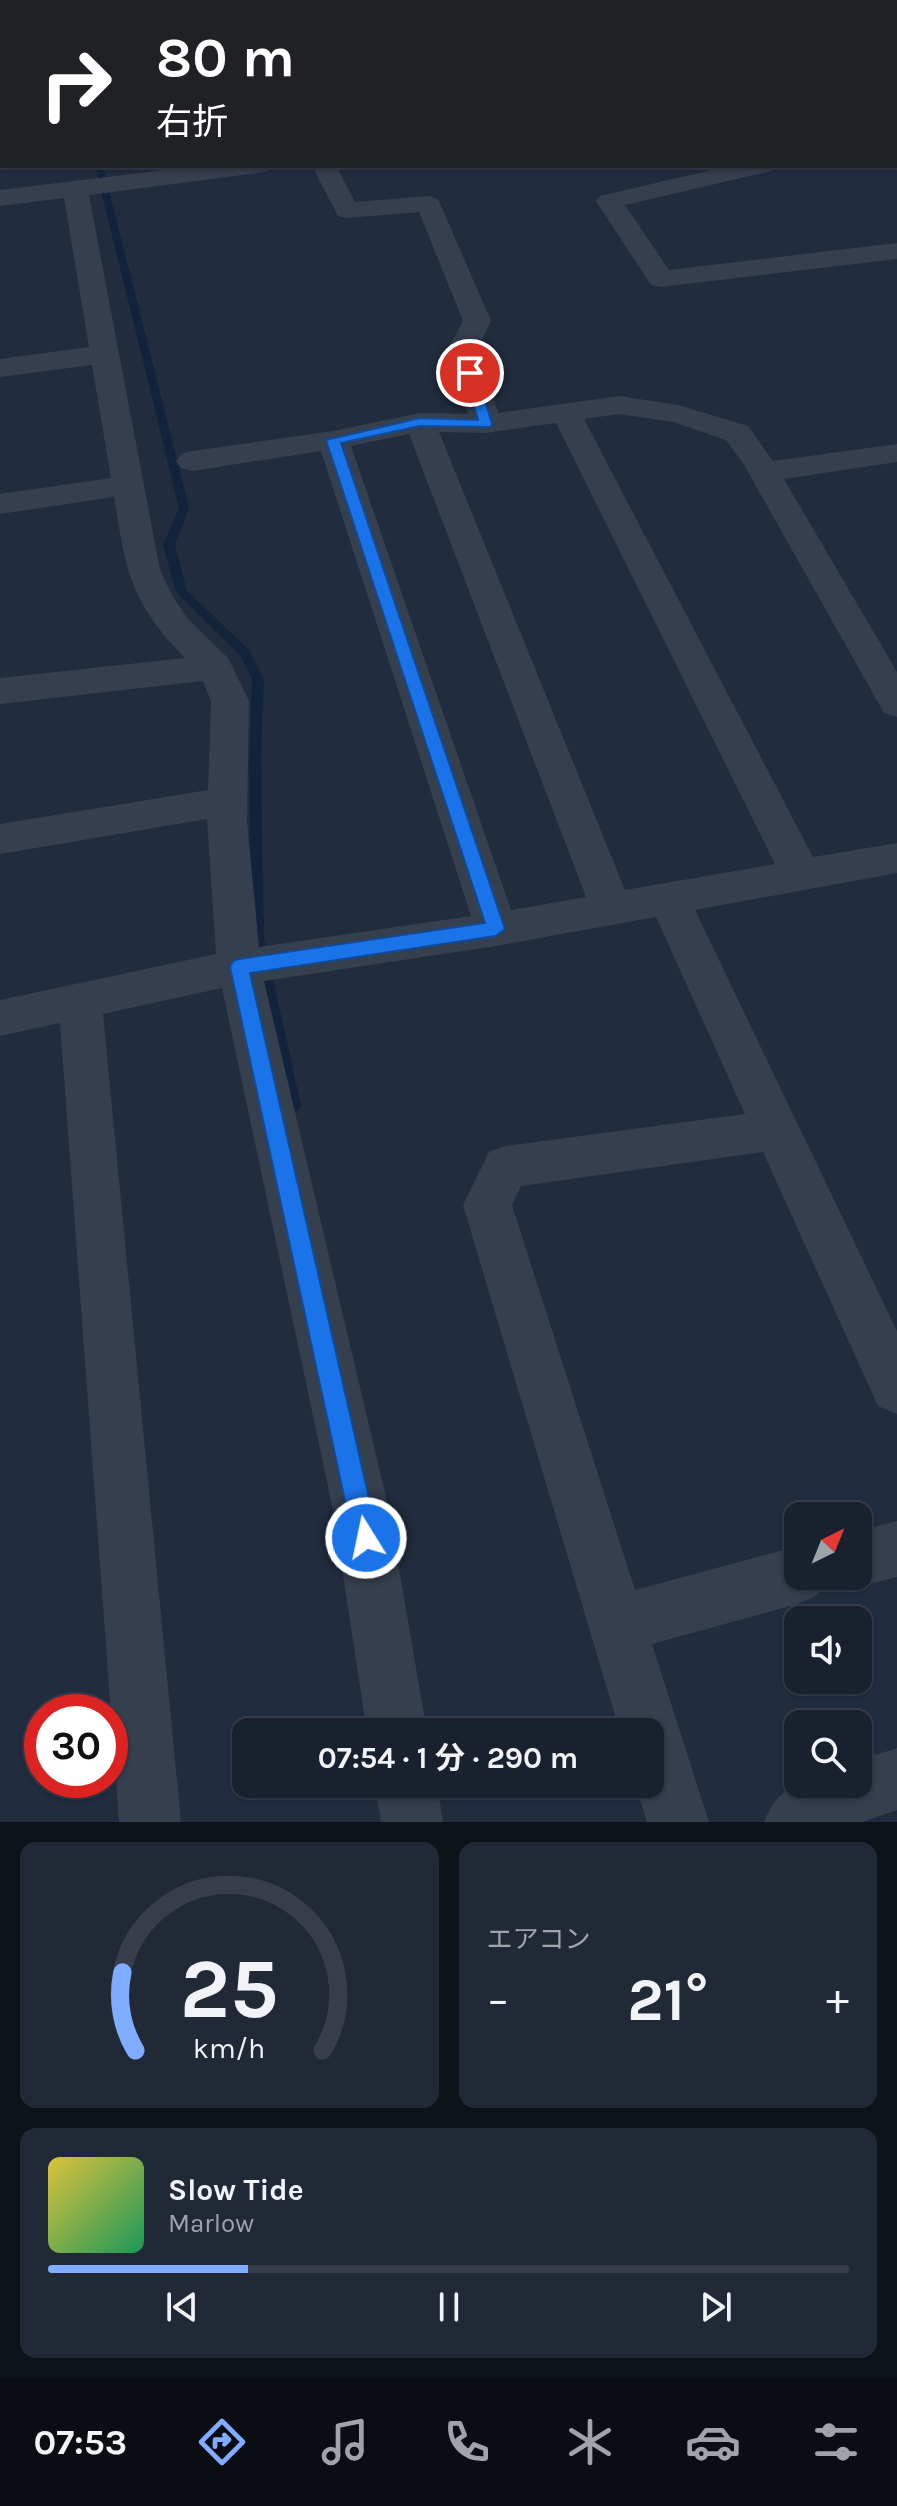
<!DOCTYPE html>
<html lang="ja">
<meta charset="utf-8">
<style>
:root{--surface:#19212e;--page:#222936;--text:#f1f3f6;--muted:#9fa3aa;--line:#373e4a;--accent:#80adff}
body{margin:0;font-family:Karla,"Noto Sans JP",sans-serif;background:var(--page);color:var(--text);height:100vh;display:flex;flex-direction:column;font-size:30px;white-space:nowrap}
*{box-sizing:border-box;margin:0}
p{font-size:26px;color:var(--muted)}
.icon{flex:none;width:44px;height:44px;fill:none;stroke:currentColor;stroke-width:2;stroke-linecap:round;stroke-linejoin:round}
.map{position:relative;height:1822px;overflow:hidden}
.sheet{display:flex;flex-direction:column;gap:20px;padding:20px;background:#0e1219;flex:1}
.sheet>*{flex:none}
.guide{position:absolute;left:0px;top:0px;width:898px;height:168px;box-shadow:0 2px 6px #0004,0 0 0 2px var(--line);background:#202124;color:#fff;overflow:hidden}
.needle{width:52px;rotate:43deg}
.buttons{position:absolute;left:784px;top:1502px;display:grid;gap:16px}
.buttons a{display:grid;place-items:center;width:88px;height:88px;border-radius:16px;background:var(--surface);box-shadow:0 2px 6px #0004,0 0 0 2px var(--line);font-size:40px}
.speed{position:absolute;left:24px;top:1694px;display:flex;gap:16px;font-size:40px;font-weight:700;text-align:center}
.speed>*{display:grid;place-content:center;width:104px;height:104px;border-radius:50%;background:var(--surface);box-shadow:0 2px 6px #0004,0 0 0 2px var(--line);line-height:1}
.speed .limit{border:12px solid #d22;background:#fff;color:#111}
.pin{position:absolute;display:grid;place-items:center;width:68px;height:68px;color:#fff;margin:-34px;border:4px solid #fff;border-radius:50%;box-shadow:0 2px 8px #0007}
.me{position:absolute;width:88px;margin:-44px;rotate:350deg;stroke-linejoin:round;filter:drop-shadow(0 0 6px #0008)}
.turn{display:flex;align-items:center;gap:28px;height:168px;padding:0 24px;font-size:36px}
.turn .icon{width:104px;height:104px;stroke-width:2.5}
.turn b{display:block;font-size:56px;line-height:68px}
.big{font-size:60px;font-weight:700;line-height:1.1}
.sheet .tile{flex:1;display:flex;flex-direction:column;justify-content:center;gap:12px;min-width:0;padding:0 28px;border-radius:16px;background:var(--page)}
.sheet .dial{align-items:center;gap:0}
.dial svg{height:208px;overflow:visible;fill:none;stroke:var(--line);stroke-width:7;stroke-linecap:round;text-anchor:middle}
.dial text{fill:var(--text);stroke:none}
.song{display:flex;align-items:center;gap:24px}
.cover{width:96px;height:96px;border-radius:12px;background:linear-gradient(135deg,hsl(50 70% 55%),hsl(150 70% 35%))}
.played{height:8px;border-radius:4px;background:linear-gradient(90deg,var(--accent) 25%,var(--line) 25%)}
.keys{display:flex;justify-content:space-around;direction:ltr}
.heat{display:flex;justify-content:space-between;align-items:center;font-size:44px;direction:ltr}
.sheet .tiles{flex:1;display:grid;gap:20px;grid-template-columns:1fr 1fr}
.tile:last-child{grid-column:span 2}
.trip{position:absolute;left:232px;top:1718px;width:432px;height:80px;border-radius:16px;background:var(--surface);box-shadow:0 2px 6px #0004,0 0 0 2px var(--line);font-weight:700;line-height:80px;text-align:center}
.menu{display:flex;height:128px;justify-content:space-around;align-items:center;background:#0a0d12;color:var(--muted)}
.menu .icon{width:56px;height:56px}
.menu .selected{color:var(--accent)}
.menu b{font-size:36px;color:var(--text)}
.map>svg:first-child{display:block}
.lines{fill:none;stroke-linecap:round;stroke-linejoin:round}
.stream{fill:#14233c;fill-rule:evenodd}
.minor{fill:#353f4e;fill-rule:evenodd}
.route{fill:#1a73e8;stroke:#114b97;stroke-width:2}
</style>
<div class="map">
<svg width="897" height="1822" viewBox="0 0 897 1822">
<rect width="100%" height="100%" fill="#212c3e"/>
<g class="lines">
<path class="stream" d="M81 0H89L90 2H82Z
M888 0H896L897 3 890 2Z
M95 166H103L189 508 175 545 187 591 249 650 264 679 261 758 264 938 301 1105 298 1110 293 1112 288 1110 285 1105 250 938 249 758 252 679 240 655 176 592 163 545 179 508Z"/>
<path class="minor" d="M28 0H73L26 2Z
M192 0H214L215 2H193Z
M896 138H897V152H896Z
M197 166H270L267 171 258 173 89 195 160 570 173 597 188 619 228 658 249 701 247 822 259 947 471 916 321 451 192 471 181 468 176 461 181 454 192 451 333 431 420 413 468 414 448 348 463 321 419 212 347 218 338 216 312 166H336L355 202 429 196 438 199 491 321 478 348 498 413 619 396 678 405 748 426 773 461 897 444V462L784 479 897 672V717L884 713 743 463 726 440 673 422 619 414 584 419 813 857 897 843V873L695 910 897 1331V1414L878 1406 763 1152 521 1186 512 1205 635 1590 798 1546V1576H826L818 1595 798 1604 652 1644 709 1822H647L635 1784H650V1732H620L463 1205 489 1152 506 1146 745 1114 656 917 496 946 264 981 389 1510 427 1732H367L333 1510 222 988 103 1014 181 1822H119L60 1023 0 1036V1000L216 954 207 819 0 854V824L208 790 211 701 203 681 0 704V678L185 658C130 602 126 571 114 497L0 514V494L111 478 92 365 0 377V359L89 347 64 198 0 206V190ZM556 423 775 864 625 890 439 432 486 433ZM409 434 586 897 511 910 351 446Z
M729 166H774L771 171 625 205 669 270 897 243V259L661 287 651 285 596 201 600 196Z
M897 1521V1577L858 1587 838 1579 837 1576H858V1531Z
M897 1748V1810L862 1822H764C784 1773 812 1784 858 1784V1761Z
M375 1784H437L443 1822H381Z"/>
</g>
<path class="route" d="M470 369 477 373 492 424 491 427 420 426 341 443 505 929 496 936 250 973 378 1538 374 1547 366 1550 357 1547 353 1538 230 967 233 961 239 959 485 923 326 440 420 418 478 420 464 373Z"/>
</svg>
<div class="buttons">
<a><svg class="needle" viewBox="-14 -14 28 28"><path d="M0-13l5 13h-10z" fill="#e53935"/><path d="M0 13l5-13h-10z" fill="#9fa3aa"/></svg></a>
<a><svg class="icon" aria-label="sound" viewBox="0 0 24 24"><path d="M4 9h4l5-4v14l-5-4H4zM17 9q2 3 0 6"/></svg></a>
<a><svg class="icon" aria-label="search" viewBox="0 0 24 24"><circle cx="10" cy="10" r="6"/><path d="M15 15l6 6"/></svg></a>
</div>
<div class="speed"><div class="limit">30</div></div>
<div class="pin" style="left:470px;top:373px;background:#d93025"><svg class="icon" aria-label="arrive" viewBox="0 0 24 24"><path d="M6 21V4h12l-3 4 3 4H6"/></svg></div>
<svg class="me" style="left:366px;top:1538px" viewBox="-20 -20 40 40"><circle r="17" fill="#1a73e8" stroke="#fff" stroke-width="3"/><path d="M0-11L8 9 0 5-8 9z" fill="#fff"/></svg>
<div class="trip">07:54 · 1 分 · 290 m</div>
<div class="guide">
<div class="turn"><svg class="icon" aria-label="right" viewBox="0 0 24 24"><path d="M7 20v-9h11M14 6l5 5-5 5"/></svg><div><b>80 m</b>右折</div></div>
</div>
</div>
<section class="sheet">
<div class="tiles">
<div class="tile dial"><svg viewBox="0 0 100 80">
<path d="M14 69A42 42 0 1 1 86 69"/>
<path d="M14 69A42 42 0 0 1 9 39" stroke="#80adff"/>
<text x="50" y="56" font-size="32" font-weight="700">25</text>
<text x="50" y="72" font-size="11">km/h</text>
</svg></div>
<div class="tile"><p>エアコン</p>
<div class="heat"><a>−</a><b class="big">21°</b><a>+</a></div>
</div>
<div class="tile">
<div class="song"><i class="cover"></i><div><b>Slow Tide</b><p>Marlow</p></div></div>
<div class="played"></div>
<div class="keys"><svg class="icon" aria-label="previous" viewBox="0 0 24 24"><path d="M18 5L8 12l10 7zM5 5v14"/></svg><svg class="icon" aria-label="pause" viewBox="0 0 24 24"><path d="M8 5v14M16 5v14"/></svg><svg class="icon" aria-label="next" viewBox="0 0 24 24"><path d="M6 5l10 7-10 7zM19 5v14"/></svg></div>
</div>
</div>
</section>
<nav class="menu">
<b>07:53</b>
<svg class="icon selected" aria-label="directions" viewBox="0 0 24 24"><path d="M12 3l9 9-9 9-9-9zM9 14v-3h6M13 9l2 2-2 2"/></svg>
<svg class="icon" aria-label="music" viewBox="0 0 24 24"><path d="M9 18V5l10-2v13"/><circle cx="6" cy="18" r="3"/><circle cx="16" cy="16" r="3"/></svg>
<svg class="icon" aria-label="phone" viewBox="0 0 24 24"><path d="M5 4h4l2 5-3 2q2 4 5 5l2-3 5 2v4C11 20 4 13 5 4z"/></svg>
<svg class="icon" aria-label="climate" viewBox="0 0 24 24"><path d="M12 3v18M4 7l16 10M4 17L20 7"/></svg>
<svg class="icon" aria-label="car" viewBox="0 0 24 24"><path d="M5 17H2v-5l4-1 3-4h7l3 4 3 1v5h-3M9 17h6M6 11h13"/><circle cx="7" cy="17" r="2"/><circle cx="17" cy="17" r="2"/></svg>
<svg class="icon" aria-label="filters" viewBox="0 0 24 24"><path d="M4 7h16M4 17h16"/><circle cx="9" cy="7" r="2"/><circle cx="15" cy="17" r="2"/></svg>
</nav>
